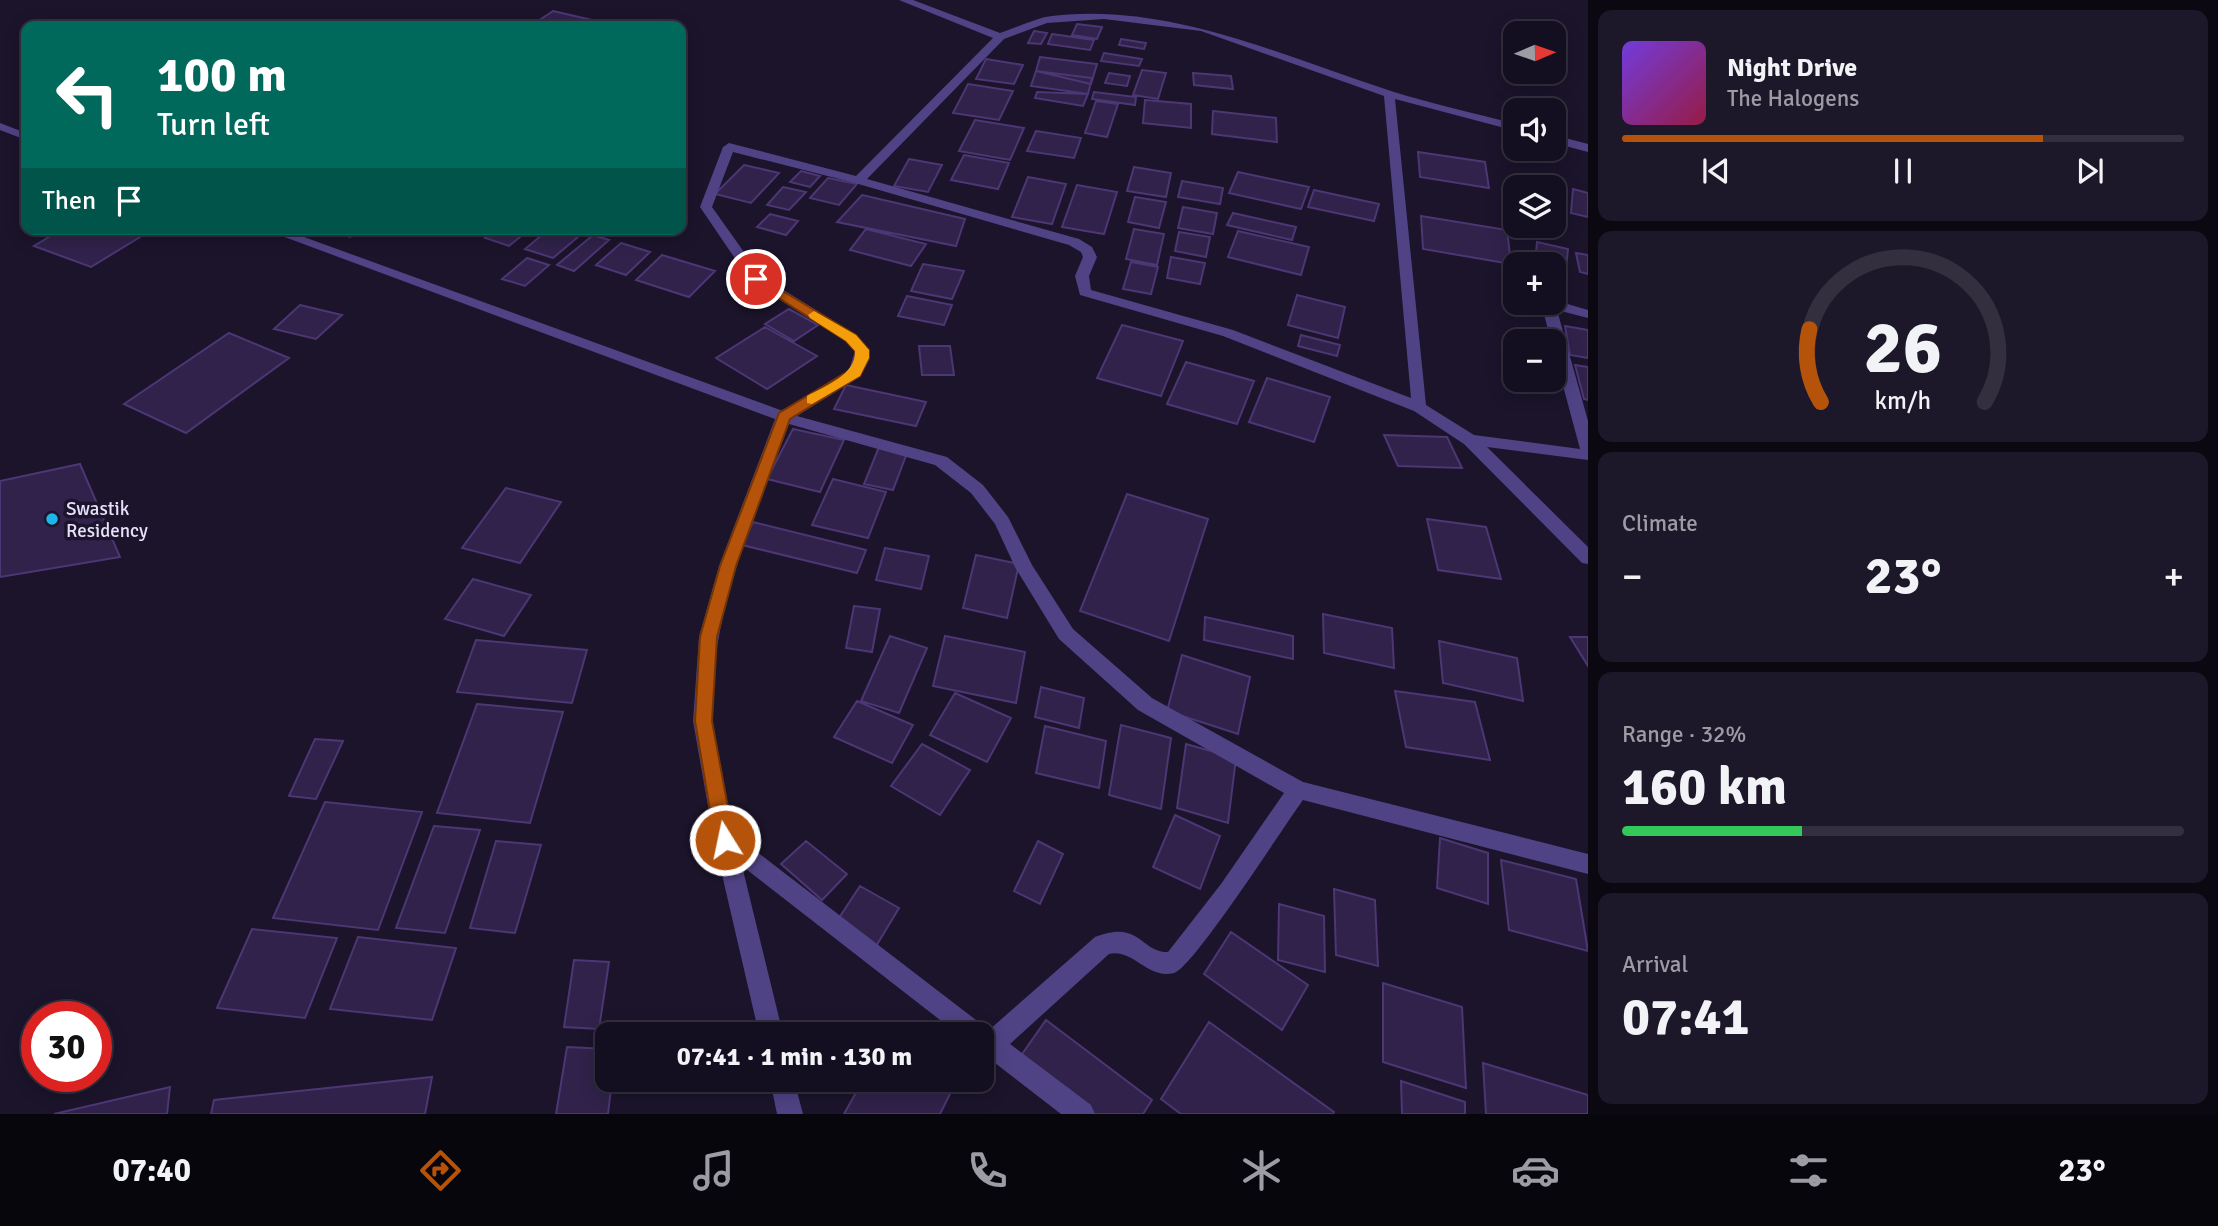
<!DOCTYPE html>
<meta charset="utf-8">
<style>
:root{--surface:#140f20;--page:#1d1829;--text:#f1f3f6;--muted:#9d9ca5;--line:#332f3e;--accent:#b45309}
body{margin:0;font-family:Signika,sans-serif;background:var(--page);color:var(--text);height:100vh;display:flex;flex-direction:column;font-size:26px;white-space:nowrap}
*{box-sizing:border-box;margin:0}
p{font-size:23px;color:var(--muted)}
.icon{flex:none;width:38px;height:38px;fill:none;stroke:currentColor;stroke-width:2;stroke-linecap:round;stroke-linejoin:round}
.map{position:relative;flex:1;overflow:hidden}
.drawer{display:flex;flex-direction:column;gap:10px;padding:10px;background:#0b0812;width:630px}
.drawer>*{flex:none}
.guide{position:absolute;left:21px;top:21px;width:665px;height:214px;border-radius:14px;box-shadow:0 4px 18px #0003,0 0 0 2px var(--line);background:#00695c;color:#fff;overflow:hidden}
.needle{width:46px;rotate:88deg}
.tools{position:absolute;left:1503px;top:21px;display:grid;gap:14px}
.tools a{display:grid;place-items:center;width:63px;height:63px;border-radius:14px;background:var(--surface);box-shadow:0 4px 18px #0003,0 0 0 2px var(--line);font-size:35px}
.speed{position:absolute;left:21px;top:1001px;display:flex;gap:14px;font-size:35px;font-weight:700;text-align:center}
.speed>*{display:grid;place-content:center;width:91px;height:91px;border-radius:50%;background:var(--surface);box-shadow:0 4px 18px #0003,0 0 0 2px var(--line);line-height:1}
.speed .limit{border:10px solid #d22;background:#fff;color:#111}
.pin{position:absolute;display:grid;place-items:center;width:60px;height:60px;color:#fff;margin:-30px;border:4px solid #fff;border-radius:50%;box-shadow:0 2px 7px #0007}
.me{position:absolute;width:77px;margin:-38px;rotate:350deg;stroke-linejoin:round;filter:drop-shadow(0 0 5px #0008)}
.turn{display:flex;align-items:center;gap:24px;height:147px;padding:0 21px;font-size:32px}
.turn .icon{width:91px;height:91px;stroke-width:2.5}
.turn b{display:block;font-size:49px;line-height:60px}
.then{display:flex;align-items:center;height:66px;padding:0 21px;background:#0003;gap:14px;font-size:26px}
.big{font-size:52px;font-weight:700;line-height:1.1}
.drawer .widget{flex:1;display:flex;flex-direction:column;justify-content:center;gap:10px;min-width:0;padding:0 24px;border-radius:14px;background:var(--page)}
.drawer .dial{align-items:center;gap:0}
.dial svg{height:182px;overflow:visible;fill:none;stroke:var(--line);stroke-width:7;stroke-linecap:round;text-anchor:middle}
.dial text{fill:var(--text);stroke:none}
.song{display:flex;align-items:center;gap:21px}
.cover{width:84px;height:84px;border-radius:10px;background:linear-gradient(135deg,hsl(260 70% 55%),hsl(340 70% 35%))}
.played{height:7px;border-radius:4px;background:linear-gradient(90deg,var(--accent) 75%,var(--line) 75%)}
.keys{display:flex;justify-content:space-around;direction:ltr}
.heat{display:flex;justify-content:space-between;align-items:center;font-size:38px;direction:ltr}
.charge{height:10px;border-radius:5px;background:linear-gradient(90deg,#34c759 32%,var(--line) 0)}
.trip{position:absolute;left:595px;top:1022px;width:399px;height:70px;border-radius:14px;background:var(--surface);box-shadow:0 4px 18px #0003,0 0 0 2px var(--line);font-weight:700;line-height:70px;text-align:center}
.tab-bar{display:flex;height:112px;justify-content:space-around;align-items:center;background:#08060d;color:var(--muted)}
.tab-bar .icon{width:49px;height:49px}
.tab-bar .active{color:var(--accent)}
.tab-bar b{font-size:32px;color:var(--text)}
main{display:flex;flex:1;min-height:0}
.map>svg:first-child{display:block}
.building{fill:#30224a;stroke:#4c3674;stroke-width:2}
.lines{fill:none;stroke-linecap:round;stroke-linejoin:round}
.minor{fill:#504385;fill-rule:evenodd}
.route{fill:#b45309;stroke:#753606;stroke-width:2}
.slow{fill:#f59e0b}
.poi-dot{fill:#1db6eb;stroke:#1b142b;stroke-width:2.5}
.labels{text-anchor:middle;stroke-width:7;stroke-linejoin:round;paint-order:stroke}
.poi-label{font-size:19px;fill:#e8e0fc;stroke:#1b142b;text-anchor:start}
</style>
<main>
<div class="map">
<svg width="1588" height="1114" viewBox="0 0 1588 1114">
<rect width="100%" height="100%" fill="#1b142b"/>
<path class="building" d="M553 11 618 26 532 25Z
M1077 24 1102 27 1097 39 1072 35Z
M1034 31 1047 33 1041 44 1028 43Z
M1052 34 1094 40 1090 50 1048 44Z
M1121 39 1146 43 1144 49 1119 45Z
M1104 53 1142 59 1139 66 1101 61Z
M1040 57 1097 64 1091 84 1036 71Z
M986 59 1023 65 1014 84 976 79Z
M1142 70 1166 73 1158 99 1133 95Z
M1036 71 1092 78 1088 94 1031 86Z
M1109 73 1130 76 1127 86 1105 83Z
M1193 73 1231 76 1233 89 1194 85Z
M968 84 1013 91 999 120 953 113Z
M1037 92 1088 94 1083 106 1035 98Z
M1094 92 1136 97 1135 105 1092 99Z
M1145 100 1191 104V128L1143 123Z
M1096 101 1118 104 1107 137 1085 133Z
M1213 111 1276 118 1277 142 1212 134Z
M975 120 1024 128 1010 160 959 151Z
M1036 131 1081 138 1074 158 1027 151Z
M1418 152 1485 162 1489 188 1420 177Z
M964 155 1009 163 998 189 951 180Z
M909 159 942 165 928 192 894 186Z
M744 165 779 173 751 203 715 194Z
M1134 167 1171 173 1166 197 1127 191Z
M801 171 820 176 810 187 790 182Z
M1238 172 1309 187 1301 209 1229 193Z
M1526 176 1560 183 1557 214 1554 213V187H1524Z
M1028 177 1066 184 1052 224 1012 217Z
M828 178 857 184 839 205 810 198Z
M1182 181 1223 188 1220 204 1178 197Z
M1077 185 1117 192 1104 234 1062 227Z
M783 187 806 192 789 210 767 205Z
M1573 189 1588 193V217L1571 213Z
M1314 190 1379 204 1374 221 1308 207Z
M862 195 965 219 956 246 837 222Z
M1135 197 1166 202 1159 228 1128 222Z
M1183 207 1217 213 1213 234 1178 228Z
M1233 213 1296 227 1292 240 1227 225Z
M770 214 798 221 786 235 757 227Z
M1421 216 1507 230 1511 264 1423 249Z
M62 229H133L145 234 91 267 34 246Z
M327 229H361L350 237Z
M496 229H530L509 246 485 238Z
M549 229 578 237 553 258 525 249Z
M866 229 926 244 911 266 850 250Z
M1134 229 1164 234 1157 265 1126 259Z
M1238 231 1309 247 1301 275 1228 257Z
M1179 232 1210 237 1206 257 1175 251Z
M593 235 609 240 574 271 557 265Z
M1537 242 1568 249 1565 279 1554 276V264H1535Z
M621 243 650 252 626 275 596 265Z
M1576 253 1588 255V274L1580 272Z
M662 255 715 271 689 297 636 280Z
M1171 257 1205 263 1200 284 1167 278Z
M527 258 549 265 525 286 502 279Z
M1131 262 1158 267 1151 294 1123 289Z
M923 264 964 271 952 299 911 291Z
M1297 295 1345 307 1338 338 1288 325Z
M907 296 952 305 944 325 898 316Z
M300 305 342 315 316 339 274 329Z
M789 309 818 325 794 341 765 324Z
M1122 325 1183 341 1161 396 1097 378Z
M1565 326 1588 330V358L1570 355Z
M765 327 817 356 767 389 716 358Z
M229 333 289 358 186 433 124 404Z
M1301 335 1340 345 1337 356 1298 346Z
M919 346H950L954 375H922Z
M1186 362 1254 381 1237 424 1167 404Z
M1575 365 1588 367V400L1584 399Z
M1267 378 1330 397 1314 442 1249 422Z
M846 385 926 402 916 426 834 409Z
M793 429 844 440 820 492 767 479Z
M1384 435 1447 437 1462 468 1398 466Z
M879 447 907 453 893 490 864 484Z
M80 464 120 557 0 577V481Z
M833 479 886 492 868 538 812 525Z
M506 488 561 502 520 563 462 548Z
M1127 494 1208 519 1169 641 1080 611Z
M1427 519 1486 527 1501 579 1438 570Z
M753 522 866 550 857 573 742 545Z
M885 548 929 556 921 589 876 580Z
M976 555 1019 564 1007 618 963 608Z
M473 579 531 595 504 636 445 619Z
M854 606 880 609 872 652 846 648Z
M1323 614 1392 628 1394 668 1324 653Z
M1205 617 1293 636V659L1204 640Z
M890 636 927 648 899 713 861 701Z
M945 636 1025 652 1016 703 933 686Z
M1570 637H1588V666Z
M476 640 587 650 572 703 457 692Z
M1439 641 1517 658 1523 701 1443 683Z
M1182 655 1250 677 1238 734 1167 711Z
M1041 687 1084 698 1079 728 1035 717Z
M1395 691 1475 702 1490 760 1406 747Z
M955 693 1011 718 987 762 930 735Z
M857 701 913 725 892 763 834 737Z
M477 704 563 712 530 823 437 813Z
M1121 725 1171 738 1161 809 1109 795Z
M1045 726 1106 741 1099 788 1036 773Z
M315 739 343 741 316 799 289 796Z
M922 744 970 770 940 815 891 786Z
M1186 744 1236 758 1228 823 1177 808Z
M325 802 422 812 378 930 273 918Z
M1175 815 1220 836 1200 889 1153 867Z
M434 826 480 830 445 933 396 928Z
M1440 838 1488 853V904L1437 888Z
M496 841 541 845 515 933 470 928Z
M806 841 847 874 822 900 781 864Z
M1038 841 1063 854 1040 904 1014 891Z
M1501 860 1576 879 1588 951 1509 930Z
M860 886 899 908 875 948 835 924Z
M1334 889 1375 900 1378 966 1336 955Z
M1279 904 1324 916 1325 972 1278 960Z
M252 929 337 938 305 1018 217 1008Z
M1231 932 1308 985 1282 1030 1204 974Z
M358 937 456 948 432 1020 330 1009Z
M574 960 609 962 599 1029 564 1027Z
M1383 983 1462 1007 1466 1088 1383 1062Z
M1046 1020 1152 1100 1143 1114H1091L1020 1057Z
M1209 1022 1334 1112 1333 1114H1181L1161 1099Z
M567 1047 607 1049V1080H612L608 1114H556Z
M1483 1063 1588 1095V1114H1486Z
M432 1077 425 1114H211L214 1100Z
M863 1080H957L940 1114H844Z
M1401 1081 1465 1102V1114H1402Z
M170 1087 167 1114H54Z"/>
<g class="lines">
<path class="minor" d="M899 0H913L1000 33C1015 28 1030 21 1045 17 1165 0 1282 56 1391 91 1432 104 1474 113 1516 124V131L1395 99 1426 405 1474 435 1580 449 1554 352V341H1551L1541 303H1554V300L1588 310V318L1557 310 1588 421V460L1487 447 1588 547V564L1582 563 1464 444 1414 411 1223 336 1080 295 1075 276 1083 257 1081 252 1069 245 855 183 733 152 712 207 761 276 856 335 869 350V358L860 376 797 416 947 457 983 485 1008 517 1032 565 1073 629 1152 698 1303 782 1588 854V874L1303 800C1284 826 1193 968 1174 973 1148 980 1133 948 1109 954L1010 1044 1091 1105 1095 1114H1061L982 1053V1034H958L742 866 783 1034H759L714 840 693 721 699 637 719 566 775 419 263 229H282L783 411 849 370 855 351 846 341 751 282 700 207 723 147 729 143 856 176 993 38ZM1104 19 1201 31 1384 96 1411 398 1233 330 1091 290 1089 276 1097 257 1092 247 1079 239 867 179 1004 39 1047 23ZM789 424 935 465 971 493 995 524 1015 567 1059 639 1138 710 1284 793 1221 884 1168 952C1140 952 1140 919 1095 937L989 1030 735 835C728 800 714 755 713 720 708 616 754 519 789 424Z
M0 123 26 133V140L0 130Z
M1554 135 1588 144V152L1554 143Z
M770 1080H794L803 1114H777Z"/>
</g>
<path class="route" d="M756 275 856 335 869 350V358L860 376 790 419 736 566 717 637 712 721 734 840 732 846 725 848 718 846 715 840 695 721 700 637 720 566 779 413 850 370 856 358 855 351 846 341 752 281 750 279Z"/>
<path class="slow" d="M814 311 856 335 869 350V358L860 376 812 404 807 403V396C825 386 856 375 855 351L846 341 810 318 808 315Z"/>
<circle class="poi-dot" cx="52" cy="519" r="7"/>
<g class="labels">
<g class="poi-label">
<text x="66" y="515">Swastik<tspan x="66" dy="22">Residency</tspan></text>
</g>
</g>
</svg>
<div class="tools">
<a><svg class="needle" viewBox="-14 -14 28 28"><path d="M0-13l5 13h-10z" fill="#e53935"/><path d="M0 13l5-13h-10z" fill="#9d9ca5"/></svg></a>
<a><svg class="icon" aria-label="sound" viewBox="0 0 24 24"><path d="M4 9h4l5-4v14l-5-4H4zM17 9q2 3 0 6"/></svg></a>
<a><svg class="icon" aria-label="layers" viewBox="0 0 24 24"><path d="M12 4l9 5-9 5-9-5zM3 14l9 5 9-5"/></svg></a>
<a>+</a>
<a>−</a>
</div>
<div class="speed"><div class="limit">30</div></div>
<div class="pin" style="left:756px;top:279px;background:#d93025"><svg class="icon" aria-label="arrive" viewBox="0 0 24 24"><path d="M6 21V4h12l-3 4 3 4H6"/></svg></div>
<svg class="me" style="left:725px;top:840px" viewBox="-20 -20 40 40"><circle r="17" fill="#b45309" stroke="#fff" stroke-width="3"/><path d="M0-11L8 9 0 5-8 9z" fill="#fff"/></svg>
<div class="trip">07:41 · 1 min · 130 m</div>
<div class="guide">
<div class="turn"><svg class="icon" aria-label="left" viewBox="0 0 24 24"><path d="M17 20v-9H6M10 6l-5 5 5 5"/></svg><div><b>100 m</b>Turn left</div></div>
<div class="then">Then<svg class="icon" aria-label="arrive" viewBox="0 0 24 24"><path d="M6 21V4h12l-3 4 3 4H6"/></svg></div>
</div>
</div>
<section class="drawer">
<div class="widget">
<div class="song"><i class="cover"></i><div><b>Night Drive</b><p>The Halogens</p></div></div>
<div class="played"></div>
<div class="keys"><svg class="icon" aria-label="previous" viewBox="0 0 24 24"><path d="M18 5L8 12l10 7zM5 5v14"/></svg><svg class="icon" aria-label="pause" viewBox="0 0 24 24"><path d="M8 5v14M16 5v14"/></svg><svg class="icon" aria-label="next" viewBox="0 0 24 24"><path d="M6 5l10 7-10 7zM19 5v14"/></svg></div>
</div>
<div class="widget dial"><svg viewBox="0 0 100 80">
<path d="M14 69A42 42 0 1 1 86 69"/>
<path d="M14 69A42 42 0 0 1 9 37" stroke="#b45309"/>
<text x="50" y="56" font-size="32" font-weight="700">26</text>
<text x="50" y="72" font-size="11">km/h</text>
</svg></div>
<div class="widget"><p>Climate</p>
<div class="heat"><a>−</a><b class="big">23°</b><a>+</a></div>
</div>
<div class="widget"><p>Range · 32%</p><b class="big">160 km</b><div class="charge"></div></div>
<div class="widget"><p>Arrival</p><b class="big">07:41</b></div>
</section>
</main>
<nav class="tab-bar">
<b>07:40</b>
<svg class="icon active" aria-label="directions" viewBox="0 0 24 24"><path d="M12 3l9 9-9 9-9-9zM9 14v-3h6M13 9l2 2-2 2"/></svg>
<svg class="icon" aria-label="music" viewBox="0 0 24 24"><path d="M9 18V5l10-2v13"/><circle cx="6" cy="18" r="3"/><circle cx="16" cy="16" r="3"/></svg>
<svg class="icon" aria-label="phone" viewBox="0 0 24 24"><path d="M5 4h4l2 5-3 2q2 4 5 5l2-3 5 2v4C11 20 4 13 5 4z"/></svg>
<svg class="icon" aria-label="climate" viewBox="0 0 24 24"><path d="M12 3v18M4 7l16 10M4 17L20 7"/></svg>
<svg class="icon" aria-label="car" viewBox="0 0 24 24"><path d="M5 17H2v-5l4-1 3-4h7l3 4 3 1v5h-3M9 17h6M6 11h13"/><circle cx="7" cy="17" r="2"/><circle cx="17" cy="17" r="2"/></svg>
<svg class="icon" aria-label="filters" viewBox="0 0 24 24"><path d="M4 7h16M4 17h16"/><circle cx="9" cy="7" r="2"/><circle cx="15" cy="17" r="2"/></svg>
<b>23°</b>
</nav>
